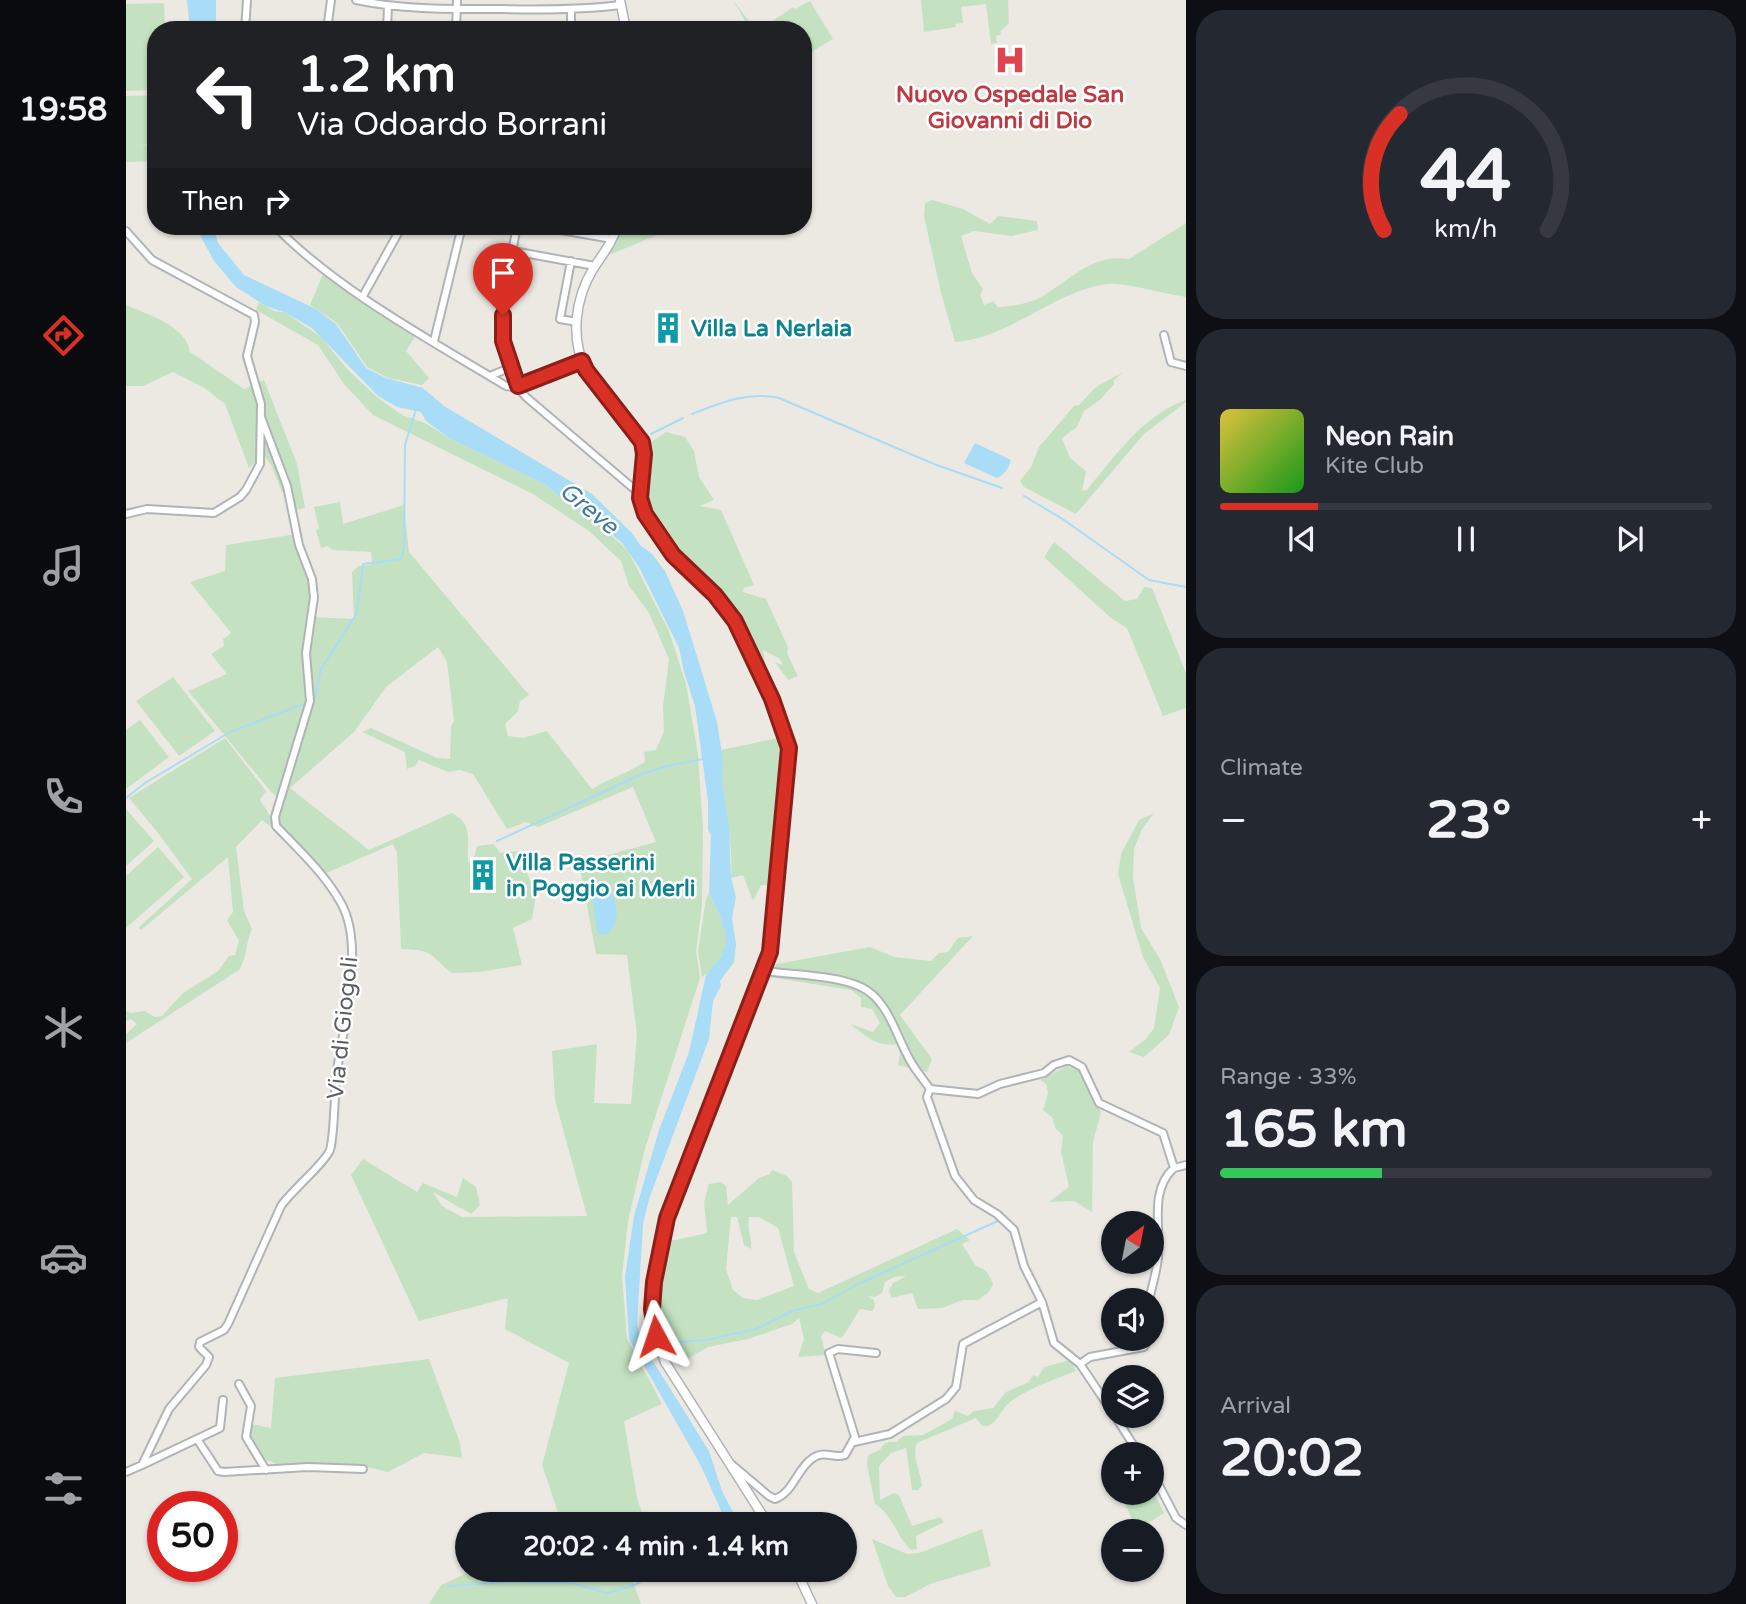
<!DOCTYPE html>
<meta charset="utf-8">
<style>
:root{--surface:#171b24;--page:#242831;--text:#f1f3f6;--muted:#9ea1a6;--line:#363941;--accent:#d93025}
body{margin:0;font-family:"Varela Round",sans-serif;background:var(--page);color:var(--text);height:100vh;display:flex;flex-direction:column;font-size:26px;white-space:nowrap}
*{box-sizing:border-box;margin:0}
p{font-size:23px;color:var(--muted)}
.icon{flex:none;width:38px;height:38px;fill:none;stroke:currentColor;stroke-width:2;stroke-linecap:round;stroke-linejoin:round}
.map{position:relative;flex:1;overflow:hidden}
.panel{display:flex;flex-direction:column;gap:10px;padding:10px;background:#0d0f14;width:560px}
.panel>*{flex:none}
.banner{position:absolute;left:21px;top:21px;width:665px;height:214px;border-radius:28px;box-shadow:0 2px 5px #0004;background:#202124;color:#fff;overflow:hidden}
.needle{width:46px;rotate:32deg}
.tools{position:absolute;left:975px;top:1211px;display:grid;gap:14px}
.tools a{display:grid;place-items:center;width:63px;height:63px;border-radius:50%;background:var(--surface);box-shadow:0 2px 5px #0004;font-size:35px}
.speed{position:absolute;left:21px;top:1491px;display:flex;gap:14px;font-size:35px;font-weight:700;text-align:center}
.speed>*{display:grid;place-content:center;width:91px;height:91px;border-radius:50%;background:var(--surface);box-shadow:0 2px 5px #0004;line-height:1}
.speed .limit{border:10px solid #d22;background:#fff;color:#111}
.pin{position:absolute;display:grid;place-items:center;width:60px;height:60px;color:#fff;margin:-72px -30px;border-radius:50% 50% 50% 0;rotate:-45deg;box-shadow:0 0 7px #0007}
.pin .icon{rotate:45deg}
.me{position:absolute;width:77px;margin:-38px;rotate:355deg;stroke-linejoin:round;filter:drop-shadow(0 0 5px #0008)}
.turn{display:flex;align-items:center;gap:24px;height:147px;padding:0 35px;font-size:32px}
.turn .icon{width:91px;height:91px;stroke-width:2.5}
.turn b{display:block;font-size:49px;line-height:60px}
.then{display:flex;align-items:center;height:66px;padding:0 35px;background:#0003;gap:14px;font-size:26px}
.big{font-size:52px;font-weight:800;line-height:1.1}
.panel .card{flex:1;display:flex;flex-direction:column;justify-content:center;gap:10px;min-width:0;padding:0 24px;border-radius:28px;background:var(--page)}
.panel .dial{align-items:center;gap:0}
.dial svg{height:182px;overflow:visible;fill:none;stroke:var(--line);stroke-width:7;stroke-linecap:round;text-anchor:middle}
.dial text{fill:var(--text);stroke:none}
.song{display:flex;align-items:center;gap:21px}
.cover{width:84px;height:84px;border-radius:10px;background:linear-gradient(135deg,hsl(50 70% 55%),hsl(120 70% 35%))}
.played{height:7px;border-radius:4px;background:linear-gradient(90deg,var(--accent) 20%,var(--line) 20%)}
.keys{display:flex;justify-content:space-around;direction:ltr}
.heat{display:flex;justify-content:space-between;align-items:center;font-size:38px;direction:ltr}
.charge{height:10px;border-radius:5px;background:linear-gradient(90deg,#34c759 33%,var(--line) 0)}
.trip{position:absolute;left:329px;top:1512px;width:402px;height:70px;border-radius:35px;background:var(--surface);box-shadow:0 2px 5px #0004;font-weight:800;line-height:70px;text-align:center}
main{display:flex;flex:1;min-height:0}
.tabs{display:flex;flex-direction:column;width:126px;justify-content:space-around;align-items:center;background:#090b0e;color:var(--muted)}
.tabs .icon{width:49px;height:49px}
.tabs .selected{color:var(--accent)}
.tabs b{font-size:32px;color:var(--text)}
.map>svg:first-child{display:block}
.green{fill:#c4e2c1;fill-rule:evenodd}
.water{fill:#a8dcf7}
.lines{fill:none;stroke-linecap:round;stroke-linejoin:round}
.stream{stroke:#a8dcf7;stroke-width:2}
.street-casing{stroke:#b0b4b7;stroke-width:10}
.secondary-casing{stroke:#afb3b7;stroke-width:11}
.street{stroke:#fff;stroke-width:6}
.secondary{stroke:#fff;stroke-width:8}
.route-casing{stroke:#8d1f18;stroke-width:18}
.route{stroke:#d93025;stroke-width:12}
.labels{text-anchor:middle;stroke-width:5;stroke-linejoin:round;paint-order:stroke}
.health-label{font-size:23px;font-weight:bold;fill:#be3a42;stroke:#fff}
.culture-label{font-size:23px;font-weight:bold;fill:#0d838f;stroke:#fff;text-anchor:start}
.street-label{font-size:23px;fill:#5b5f62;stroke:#fff}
.water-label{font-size:24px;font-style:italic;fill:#44799f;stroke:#fff}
</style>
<main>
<nav class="tabs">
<b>19:58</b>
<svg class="icon selected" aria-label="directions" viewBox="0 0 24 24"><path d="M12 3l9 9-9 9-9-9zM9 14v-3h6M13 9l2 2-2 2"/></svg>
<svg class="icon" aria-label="music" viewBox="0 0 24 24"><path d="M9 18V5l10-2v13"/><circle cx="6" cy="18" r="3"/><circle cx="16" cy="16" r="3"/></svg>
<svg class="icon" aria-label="phone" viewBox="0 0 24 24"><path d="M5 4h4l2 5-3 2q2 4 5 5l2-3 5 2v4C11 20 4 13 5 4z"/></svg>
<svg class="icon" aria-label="climate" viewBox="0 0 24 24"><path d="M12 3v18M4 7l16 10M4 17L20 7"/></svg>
<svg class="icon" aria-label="car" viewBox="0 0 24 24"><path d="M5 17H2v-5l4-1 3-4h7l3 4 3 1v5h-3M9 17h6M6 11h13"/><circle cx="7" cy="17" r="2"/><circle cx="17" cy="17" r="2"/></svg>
<svg class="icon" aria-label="filters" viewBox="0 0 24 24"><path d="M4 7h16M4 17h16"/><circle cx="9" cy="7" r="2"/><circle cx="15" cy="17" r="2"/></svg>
</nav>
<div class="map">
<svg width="1060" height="1604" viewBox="0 0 1060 1604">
<rect width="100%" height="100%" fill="#ece9e3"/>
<path class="green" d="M607 0 628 28 645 22 667 7 669 9 684 1 707 39 677 57V30H624Z
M795 0H882L883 23 874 32 876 34 870 36 871 43 865 44 860 4 835 7 837 23 829 24 830 27 798 32Z
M38 3 39 30H30V90L0 91V4Z
M30 95V144L12 145H30V161L0 162V96Z
M806 200 837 209 864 224 872 216 911 221 912 230 886 236 848 231 835 236 846 273 857 289 854 295 858 305 867 301 872 307C887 306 902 304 915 297 943 281 966 253 1003 259L1060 223V297C1039 294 997 282 980 284 924 293 885 338 829 342L815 293 798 216 799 203Z
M497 226H553L483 255Z
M197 274 290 335 280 351 303 378 296 385 262 378 241 367 211 323 184 305Z
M133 302 148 311 158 312 195 337 222 370 251 397 276 415 299 423 323 438 420 485 442 504 467 518 502 551 543 631 560 684 572 754 577 830 576 905 570 951 574 978 518 1152 502 1222 496 1276 501 1338 536 1404 498 1421 511 1498 520 1524H436L416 1465 443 1363 379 1329 382 1298 293 1321 225 1175 237 1159 291 1192 297 1183 331 1197 337 1178 350 1187 354 1205 345 1214 307 1192 316 1206 336 1217 461 1216 429 1100 426 1051 471 1044 468 1103 505 1104 511 1035 501 955 470 954 453 863 530 842 507 787 412 827 400 822 381 829 347 774 334 770 322 772 293 760 289 766 281 769 279 752 236 732 245 728 311 758 324 759 325 726 328 721 321 662 312 647 260 687 228 732 164 788 243 850 326 813C349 826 340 840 342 862L347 861 351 846 368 844 374 853 392 851 410 895 406 919 387 928 396 965 353 972 326 973C301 954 310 950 275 949L271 853 267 844 196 875 150 826 153 798 145 792 62 691 101 674 85 654 98 646 97 639 105 633 64 582 99 571 100 545 171 534 186 579 184 617 228 619 226 572 232 566 246 564 245 552 207 550 201 546 195 548 190 530 193 529 188 507 214 502 217 524 278 505 283 552 403 695 394 701 392 711 379 724 382 736 397 738 421 731 466 789C484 778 502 773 519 762L518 752 530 750 538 731 537 707 543 659 523 613 503 586 495 561 463 531 407 494 247 415 218 384 192 345 130 310Z
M0 305C22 315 60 325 64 352L118 389 138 380 171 464 179 508 170 510 163 492H156L146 467 138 455 123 468 99 404 77 387 47 372 17 386H0Z
M997 372 988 380V384L974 400 958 411 951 427 936 438 944 458 960 471 956 491 961 490C987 458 1018 414 1060 400V402L1018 434 950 514 898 487 894 481 905 467 913 447 948 406 953 405 970 387Z
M540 432 559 437 568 451 573 477 588 500 574 506 595 510 628 585 618 588 617 592 640 599 662 647 661 653 672 676 662 680 649 662 657 665 654 659 637 650 640 668 636 665 607 609 548 550 526 517 520 501 522 444Z
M928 542 999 601 1011 599 1018 587 1026 588 1060 673V708L1037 716 1001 628 986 619 918 557Z
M47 677 89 731 53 756 10 701Z
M14 720 43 757 0 789V730Z
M99 738 140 791 134 800 148 822 145 827 136 820 110 847 118 911 126 929C119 943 122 957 113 970L0 1043V1034L11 1024 5 1019 0 1021V1011L5 1013 18 1011 29 1017 36 1016 57 993 92 971 103 956 109 955 113 941 101 920 107 912 102 857 20 926 15 930 12 928 66 879 32 833 3 798Z
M652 738 656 741 645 886 635 885 627 901 617 875 605 878C607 846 600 814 596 783 595 772 598 762 595 750Z
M0 809 28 841 0 866Z
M1028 813 1016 829 1008 849 1007 877 1015 928 1035 961 1053 1007 1043 1035 1018 1057 1003 1052 1020 1039 1028 1028 1034 988 1017 957 992 874 995 854 1013 820Z
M32 847 58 877 0 928V876Z
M583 893C588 905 596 917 600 929 604 947 591 968 576 977L572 951 580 899Z
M847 936 774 1015 806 1059 801 1072 772 1065 774 1054 771 1044C752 1048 738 1035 724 1024L747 1032 754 1023 746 1009 735 1007V998L725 990 643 977V968L645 965 744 947 768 957 805 961 813 953 822 952 832 938Z
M941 1066 952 1070 975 1112 967 1142 966 1212 948 1201 923 1202 943 1187 935 1152 937 1136 929 1128 927 1118 917 1110 922 1093 920 1084 914 1080Z
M646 1170 661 1176 666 1182 668 1252 683 1289 692 1293 831 1229 844 1240 836 1244 850 1266C861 1270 864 1274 867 1285L862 1293 852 1300H837L816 1308 792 1309 786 1293 765 1298 763 1290 767 1283 780 1276 768 1277 759 1282 756 1293 749 1297 741 1296 748 1300 749 1307 746 1311 734 1309 716 1338 699 1331 695 1336 700 1355 672 1357 678 1339 673 1318 666 1324 622 1339 582 1347 553 1364C516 1339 530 1276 539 1239L550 1240 581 1233 578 1202 583 1184 595 1182 600 1186 602 1205 633 1178 644 1174ZM605 1217H611L618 1245 625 1249C626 1237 621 1230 623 1217H633L652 1228 668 1286 631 1300 617 1298 607 1290 600 1269Z
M303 1359 334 1443 336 1458 298 1453 262 1472 241 1467 156 1466 135 1458 124 1440 125 1424 145 1428 149 1378Z
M944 1360 950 1371C932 1378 892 1392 880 1406 872 1415 870 1427 856 1426L850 1418 791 1443C785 1455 795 1472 796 1486L792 1490H786L780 1448 765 1453 753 1466 754 1500 768 1493 773 1495 786 1526 814 1517 818 1522 790 1536 791 1549 785 1550C770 1536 767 1515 749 1504L741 1464 742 1455 754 1450C758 1442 762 1441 770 1442L777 1436 797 1435 826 1419 829 1411 842 1416 848 1411 867 1408 880 1392 903 1382 907 1375 912 1377 918 1367Z
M1026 1488 1038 1513 1011 1530 997 1500 1011 1493H1026Z
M856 1529 865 1566 804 1584 779 1597H770L762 1586 746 1539 781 1554 793 1553Z
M389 1570H525L505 1577 515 1604H303L315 1585 341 1573 388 1577Z"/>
<path class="water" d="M61 0H90V30H64Z
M69 226H87L92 243 118 275 190 309 210 324 240 368 260 378 297 388 318 406 466 494 505 532 514 545 526 554 539 571 557 611 574 666 591 722 597 760 596 781 603 826 605 878 610 897 606 918 610 944 608 962 594 981 595 986 587 1001 583 1039 523 1199 517 1224 511 1325 517 1345 583 1451 596 1491 613 1524H601L575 1466 503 1339 499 1277 508 1216 533 1130 563 1052 580 975 595 957 599 946 600 930 595 925 596 920 583 893 585 835 582 830V801L569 706 558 672 553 648 513 567 496 543 467 518 442 504 420 485 323 438 300 421 295 412 271 407 252 396 186 328 158 312 140 306 110 287 88 261Z
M849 443 885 460C883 468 879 474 871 478L838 463Z
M470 880C491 889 499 920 480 935H475L471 931 465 888Z"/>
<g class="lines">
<path class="stream" d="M566 414C594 403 622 391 653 398L808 464 876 488
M525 434 557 418
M898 496 935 518 1023 580 1060 587
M189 699 195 669 231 613 237 564 275 559 278 547 279 445 290 409
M0 798 19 783 104 732 180 703
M371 841 516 774 541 766 577 759
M535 1343 580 1340 630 1329 666 1311 696 1304 732 1284 874 1220
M518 1344 530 1343
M322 1586 382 1582 446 1583 481 1593 506 1586 539 1570"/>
<defs>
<path id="street" d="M230 0C278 10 327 9 376 9 416 10 454 10 495 5
M119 30 121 0
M201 30 205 0
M261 30 262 6
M330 30 331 0
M445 30V11
M149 226C208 288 306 341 380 386 399 391 437 369 456 361
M391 226C382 275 361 356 400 397L514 494
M412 226 486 239
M0 231 26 260 128 315 129 322 121 356 135 404 134 464 120 490 114 497 88 513 21 509 0 514
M387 251 469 266
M445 261 434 319 451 322
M237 296 276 226
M1038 335 1045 362 1060 366
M308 341 336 226
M364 376 385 367
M639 971C666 975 710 975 735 987 763 1000 770 1037 785 1062 790 1071 798 1080 804 1089L852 1094 874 1084 918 1073 928 1065 943 1060 956 1067 973 1103 1037 1133 1048 1168 1060 1165
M804 1089 801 1097 829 1176 848 1200 871 1214 888 1230 898 1266 916 1302 928 1343 954 1364 987 1413
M1023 1300C1026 1286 1031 1271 1032 1257 1035 1228 1023 1190 1048 1168
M954 1364 964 1357 1018 1347 1022 1339
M113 1384 125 1406 120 1437 140 1470
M989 1416 1013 1454
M71 1439 92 1471 98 1472 182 1467 237 1469
M728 1442 764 1434 820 1399 830 1387 837 1344 916 1302
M604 1463 643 1496 649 1499C668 1492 671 1468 687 1458 698 1450 708 1459 719 1455L729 1437 703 1353 712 1349 750 1353
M16 1465 94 1428 97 1400
M0 1472 16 1465 43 1409 80 1365 83 1357 73 1347 74 1342 98 1330 102 1324 155 1206C166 1190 199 1163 204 1150 209 1132 208 1092 211 1070 218 1025 239 945 215 903 199 874 173 850 150 826L149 817 184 701 180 653 188 597 186 579 173 545 161 486 135 417
M1026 1472 1050 1518 1060 1525"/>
<path id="secondary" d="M494 0 500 30
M491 226C487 242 476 255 467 269 449 299 444 338 460 370L516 442 518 454 514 498 519 514 547 555 583 589 609 621 646 699 663 748 650 909 642 961 541 1218C527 1266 519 1315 539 1362L642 1524
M670 1570 686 1604"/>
</defs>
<use href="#street" class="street-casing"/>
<use href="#secondary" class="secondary-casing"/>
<use href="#street" class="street"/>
<use href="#secondary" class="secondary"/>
</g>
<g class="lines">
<defs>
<path id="route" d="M377 315V341L392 386 456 361 460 370 516 442 518 454 514 498 519 514 547 555 589 595 609 621 646 699 663 748 644 952 541 1218 528 1282 526 1309 530 1336"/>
</defs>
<use href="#route" class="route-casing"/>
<use href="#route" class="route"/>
</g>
<defs>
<symbol id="hospital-bare" viewBox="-9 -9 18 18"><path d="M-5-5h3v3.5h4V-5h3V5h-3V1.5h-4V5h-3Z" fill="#e0444e" stroke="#fff" stroke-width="2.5" paint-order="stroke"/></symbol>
<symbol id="building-bare" viewBox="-9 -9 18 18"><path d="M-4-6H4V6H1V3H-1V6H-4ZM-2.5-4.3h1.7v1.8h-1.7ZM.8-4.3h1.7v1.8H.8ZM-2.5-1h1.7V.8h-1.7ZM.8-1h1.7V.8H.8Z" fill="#0f9aa8" stroke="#fff" stroke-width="2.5" paint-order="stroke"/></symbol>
</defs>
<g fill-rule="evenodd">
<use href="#hospital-bare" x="862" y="38" width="44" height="44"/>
<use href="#building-bare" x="520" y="306" width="44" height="44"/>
<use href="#building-bare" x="335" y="853" width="44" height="44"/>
</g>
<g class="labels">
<g class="health-label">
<text x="884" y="102">Nuovo Ospedale San<tspan x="884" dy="26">Giovanni di Dio</tspan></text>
</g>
<g class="culture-label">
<text x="565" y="336">Villa La Nerlaia</text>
<text x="380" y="870">Villa Passerini<tspan x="380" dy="26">in Poggio ai Merli</tspan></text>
</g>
<g class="street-label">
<text transform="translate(216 1028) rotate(-84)" y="8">Via di Giogoli</text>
</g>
<g class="water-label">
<text transform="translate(463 508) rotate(39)" y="8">Greve</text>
</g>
</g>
</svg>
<div class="tools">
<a><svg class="needle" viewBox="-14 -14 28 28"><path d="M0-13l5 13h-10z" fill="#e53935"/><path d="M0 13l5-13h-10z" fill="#9ea1a6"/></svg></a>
<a><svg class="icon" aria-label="sound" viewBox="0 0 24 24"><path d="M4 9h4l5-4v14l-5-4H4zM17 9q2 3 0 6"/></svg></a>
<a><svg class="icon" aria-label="layers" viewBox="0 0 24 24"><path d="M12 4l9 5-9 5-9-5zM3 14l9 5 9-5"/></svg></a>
<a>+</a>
<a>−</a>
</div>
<div class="speed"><div class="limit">50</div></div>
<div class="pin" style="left:377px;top:315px;background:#d93025"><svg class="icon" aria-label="arrive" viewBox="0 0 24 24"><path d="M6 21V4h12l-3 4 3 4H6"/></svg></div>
<svg class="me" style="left:530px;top:1336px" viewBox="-20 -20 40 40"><path d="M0-17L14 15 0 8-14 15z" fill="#d93025" stroke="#fff" stroke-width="4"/></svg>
<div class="trip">20:02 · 4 min · 1.4 km</div>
<div class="banner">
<div class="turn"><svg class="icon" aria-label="left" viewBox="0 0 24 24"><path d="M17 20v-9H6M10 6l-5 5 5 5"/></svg><div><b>1.2 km</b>Via Odoardo Borrani</div></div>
<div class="then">Then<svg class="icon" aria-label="right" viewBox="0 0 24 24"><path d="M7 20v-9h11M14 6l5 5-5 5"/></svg></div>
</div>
</div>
<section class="panel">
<div class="card dial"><svg viewBox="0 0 100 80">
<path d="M14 69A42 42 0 1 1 86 69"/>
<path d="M14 69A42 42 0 0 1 21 18" stroke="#d93025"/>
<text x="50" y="56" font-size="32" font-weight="700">44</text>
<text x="50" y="72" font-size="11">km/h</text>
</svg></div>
<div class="card">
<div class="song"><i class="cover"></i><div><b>Neon Rain</b><p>Kite Club</p></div></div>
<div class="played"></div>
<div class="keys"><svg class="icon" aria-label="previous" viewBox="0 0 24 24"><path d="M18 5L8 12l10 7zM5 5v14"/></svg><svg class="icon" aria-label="pause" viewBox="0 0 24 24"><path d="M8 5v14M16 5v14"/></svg><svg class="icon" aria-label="next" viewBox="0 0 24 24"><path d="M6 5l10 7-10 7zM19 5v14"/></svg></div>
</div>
<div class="card"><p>Climate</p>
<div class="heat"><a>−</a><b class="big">23°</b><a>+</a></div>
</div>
<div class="card"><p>Range · 33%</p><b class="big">165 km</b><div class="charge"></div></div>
<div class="card"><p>Arrival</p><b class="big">20:02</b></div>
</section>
</main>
